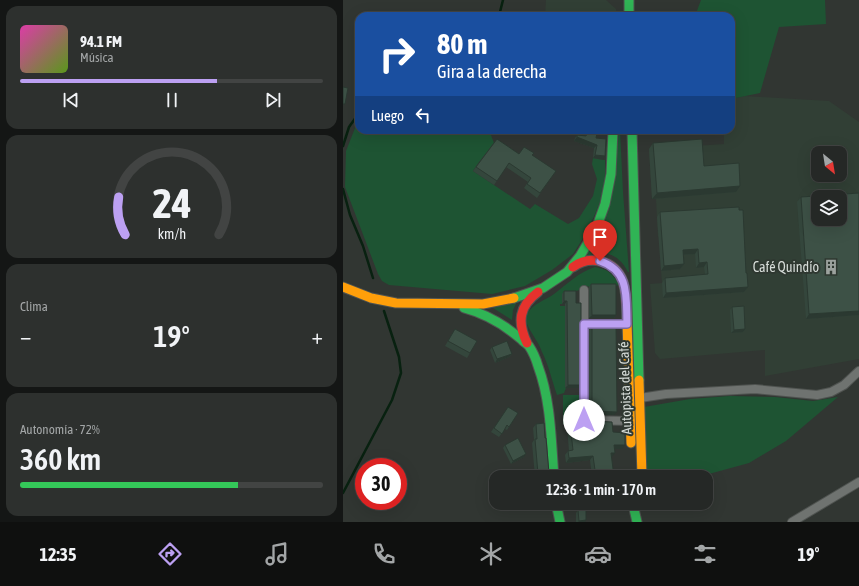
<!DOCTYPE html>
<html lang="es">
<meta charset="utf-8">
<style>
:root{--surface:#252826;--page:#2d302e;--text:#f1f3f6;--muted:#a3a6a7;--line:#424443;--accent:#bca0f2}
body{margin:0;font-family:"Asap Condensed",sans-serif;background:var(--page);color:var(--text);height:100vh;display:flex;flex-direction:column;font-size:15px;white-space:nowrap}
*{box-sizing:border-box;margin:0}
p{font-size:13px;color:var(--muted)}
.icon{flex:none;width:22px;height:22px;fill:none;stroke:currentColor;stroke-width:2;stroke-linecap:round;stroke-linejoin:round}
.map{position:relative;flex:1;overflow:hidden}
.sheet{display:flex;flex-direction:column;gap:6px;padding:6px;background:#141615;width:343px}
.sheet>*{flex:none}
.hud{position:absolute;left:12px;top:12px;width:380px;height:122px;border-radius:12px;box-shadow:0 4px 16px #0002,0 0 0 1px var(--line);background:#1a4fa0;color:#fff;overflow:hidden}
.needle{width:26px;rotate:150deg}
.controls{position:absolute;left:468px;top:146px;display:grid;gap:8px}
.controls a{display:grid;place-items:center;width:36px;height:36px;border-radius:8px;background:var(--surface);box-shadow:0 4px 16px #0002,0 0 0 1px var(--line);font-size:20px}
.speed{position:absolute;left:12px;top:458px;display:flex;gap:8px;font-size:20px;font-weight:700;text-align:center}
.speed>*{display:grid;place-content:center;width:52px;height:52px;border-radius:50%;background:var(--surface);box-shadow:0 4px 16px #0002,0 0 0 1px var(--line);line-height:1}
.speed .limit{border:6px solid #d22;background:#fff;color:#111}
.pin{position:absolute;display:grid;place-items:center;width:34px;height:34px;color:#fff;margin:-41px -17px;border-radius:50% 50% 50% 0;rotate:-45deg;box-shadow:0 0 4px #0007}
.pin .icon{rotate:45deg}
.me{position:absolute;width:44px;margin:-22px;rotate:0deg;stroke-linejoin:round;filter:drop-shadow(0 0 3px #0008)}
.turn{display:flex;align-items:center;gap:14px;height:84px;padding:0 16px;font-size:18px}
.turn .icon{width:52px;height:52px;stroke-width:2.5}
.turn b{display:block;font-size:28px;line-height:34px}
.then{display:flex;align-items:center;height:38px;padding:0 16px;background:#0003;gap:8px;font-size:15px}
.big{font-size:30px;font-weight:600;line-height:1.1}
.sheet .widget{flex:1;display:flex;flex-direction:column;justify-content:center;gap:6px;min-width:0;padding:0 14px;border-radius:12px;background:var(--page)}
.sheet .dial{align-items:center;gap:0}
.dial svg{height:104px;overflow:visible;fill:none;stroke:var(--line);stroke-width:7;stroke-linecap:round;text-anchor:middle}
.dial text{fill:var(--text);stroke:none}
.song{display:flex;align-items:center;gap:12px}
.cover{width:48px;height:48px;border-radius:6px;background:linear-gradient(135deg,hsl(320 70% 55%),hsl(90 70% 35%))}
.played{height:4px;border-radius:2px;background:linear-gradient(90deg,var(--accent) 65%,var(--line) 65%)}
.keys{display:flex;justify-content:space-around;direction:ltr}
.heat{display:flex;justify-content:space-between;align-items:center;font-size:22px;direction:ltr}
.charge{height:6px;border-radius:3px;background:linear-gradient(90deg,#34c759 72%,var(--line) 0)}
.trip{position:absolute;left:146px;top:470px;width:224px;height:40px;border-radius:12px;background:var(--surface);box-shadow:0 4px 16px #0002,0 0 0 1px var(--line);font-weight:600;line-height:40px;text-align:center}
.dock{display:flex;height:64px;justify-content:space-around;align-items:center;background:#0f100f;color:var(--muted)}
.dock .icon{width:28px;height:28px}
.dock .on{color:var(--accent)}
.dock b{font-size:18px;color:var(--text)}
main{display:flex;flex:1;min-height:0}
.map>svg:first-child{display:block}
.built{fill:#313f35;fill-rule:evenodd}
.green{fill:#1e5433}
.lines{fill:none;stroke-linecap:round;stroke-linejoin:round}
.stream{stroke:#082110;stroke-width:2.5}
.street-casing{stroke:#4f5350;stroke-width:10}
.fast-casing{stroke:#4f5350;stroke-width:11}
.slow-casing{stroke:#4f5350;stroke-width:11}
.jam-casing{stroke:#4f5350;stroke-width:11}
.street{stroke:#6f7370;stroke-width:8}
.fast{stroke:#30b455;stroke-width:9}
.slow{stroke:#ff9f0a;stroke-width:9}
.jam{stroke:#e5322d;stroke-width:9}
.wall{fill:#34463c}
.shaded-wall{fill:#2b3931}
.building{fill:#3d5146;stroke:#2b3931;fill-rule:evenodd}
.route-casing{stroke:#7a689d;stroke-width:10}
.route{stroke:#bca0f2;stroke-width:7}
.labels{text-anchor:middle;stroke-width:4;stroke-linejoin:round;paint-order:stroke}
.poi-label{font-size:14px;fill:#d6dcd8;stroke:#2f3831;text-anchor:end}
.street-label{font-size:14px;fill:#d6dcd8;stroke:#2f3831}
</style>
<main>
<section class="sheet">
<div class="widget">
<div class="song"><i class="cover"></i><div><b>94.1 FM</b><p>Música</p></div></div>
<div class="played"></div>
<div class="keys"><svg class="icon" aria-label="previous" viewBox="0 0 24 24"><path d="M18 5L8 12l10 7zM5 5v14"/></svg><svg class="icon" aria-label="pause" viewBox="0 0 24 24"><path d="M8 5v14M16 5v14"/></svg><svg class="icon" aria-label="next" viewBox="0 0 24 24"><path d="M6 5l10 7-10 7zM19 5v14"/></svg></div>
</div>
<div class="widget dial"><svg viewBox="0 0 100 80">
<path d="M14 69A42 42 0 1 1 86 69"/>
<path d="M14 69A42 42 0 0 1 9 40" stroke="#bca0f2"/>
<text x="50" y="56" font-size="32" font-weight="700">24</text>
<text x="50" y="72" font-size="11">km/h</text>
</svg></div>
<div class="widget"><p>Clima</p>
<div class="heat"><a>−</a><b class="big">19°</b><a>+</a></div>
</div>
<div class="widget"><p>Autonomía · 72%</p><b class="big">360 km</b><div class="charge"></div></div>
</section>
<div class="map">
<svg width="516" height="522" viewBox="0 0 516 522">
<rect width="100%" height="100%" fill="#313632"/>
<path class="built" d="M203 0H263L273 9V16H202Z
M402 96 486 101 516 122V359L422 376V350L317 359 312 353 307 284 319 283 318 271 337 269 334 235 315 237 313 199H309L306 149 381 144V130H388V99ZM475 153H497V175H475ZM475 197H497V219H475Z"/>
<path class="green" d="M358 0H482L483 24 436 27 417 93 388 99V16H352Z
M16 120V130H146L151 143C144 153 136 161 130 171L187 209 192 204 225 224 236 218 250 196 254 179 249 164 250 158 262 160V180L257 203 244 232 230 254 209 270 182 286 149 294 46 285 39 281 35 274 2 187 3 151 14 123Z
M277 130 280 192 286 272H285C276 254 261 249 244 256Z
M252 267C267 270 267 273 277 284L271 287H246L245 286 237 287V290L232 291 231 294H219V304H217V306H222L223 388 221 393 214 395C209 381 206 366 199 352 196 343 190 336 186 328 183 323 182 319 184 314 189 304 203 300 211 294 224 284 236 272 252 267Z
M174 302 170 310 169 320 150 308Z
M220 395H238L237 425 220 424Z
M387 396 432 397 470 401 495 397 443 441 406 463 355 477H304L301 407 347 399Z"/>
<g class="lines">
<path class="stream" d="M156 16 160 0
M0 146 6 127 16 113
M0 189 7 215 20 246 30 278
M0 493 49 400 58 373 56 357 41 311"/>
<defs>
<path id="street" d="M241 290V420L288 421
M241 324H284
M297 398 323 394 412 389 474 395 488 392 501 385 516 371
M449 522 516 482"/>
<path id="fast" d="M286 0V16
M289 130 296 380
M171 298 200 288 224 272 237 256 253 229 262 204 268 174 270 130
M121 308C144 314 162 325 179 340 181 342 184 344 186 346 190 352 193 359 195 366 208 401 208 439 211 477
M213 503 217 522
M291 503V509L294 522"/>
<path id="slow" d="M0 287 28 298 53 303 140 304 171 298
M284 322 288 443
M296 380 299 477"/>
<path id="jam" d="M230 267C238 261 247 259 257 261 286 268 283 298 284 322
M184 343C174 322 176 306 195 292"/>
</defs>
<use href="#street" class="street-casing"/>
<use href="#fast" class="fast-casing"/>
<use href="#slow" class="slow-casing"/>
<use href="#jam" class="jam-casing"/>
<use href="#street" class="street"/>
<use href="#fast" class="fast"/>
<use href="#slow" class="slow"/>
<use href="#jam" class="jam"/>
</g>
<path class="wall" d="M245 130 253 138 260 160 250 158 251 148 231 141 232 138 234 135 242 136Z
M154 139 176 154 213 171 194 198 181 188 185 182 163 167 151 185 130 171Z
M310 143 361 166 393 192 309 199 306 149Z
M516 193V315L463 319 454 202 458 197Z
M317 212 403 273 405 287 401 292 320 298 319 283 322 278 362 274 361 267 353 268 352 254 340 255 341 264 337 269 318 271 314 217Z
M248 284 273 315 271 318H246V287Z
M221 291 233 303 236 388H222V304H219V294Z
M389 307 402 329 400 332 388 333 387 310Z
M249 326 271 415H246V330Z
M112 329 127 353 124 358 102 346Z
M149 347 169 354 166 357 152 363 147 350Z
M165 407 175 413 164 430 162 429 156 437 148 432Z
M193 424 202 438 206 473 203 477H192L189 443 191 440 190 428Z
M227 424 270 432 279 449H272L269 457H268L271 477H249L247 460 223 463 222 455 225 451H226L224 428Z
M162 445 181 457 168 464 160 448Z
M235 510 242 522H233V513Z"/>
<path class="shaded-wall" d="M234 137 254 145 251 148 231 141Z
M252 155 262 156 260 160 250 158Z
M397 186 393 192 309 199 314 193Z
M355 249 352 254 336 255 340 250Z
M364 262 361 267 353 268 356 263Z
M341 264 337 269 318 271 321 266Z
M405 287 401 292 320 298 323 293Z
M221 301H224L222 304H219Z
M516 311V315L463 319 466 314Z
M249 315H273L271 318H246Z
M402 329 400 332 388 333 391 330Z
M169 354 166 357 152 363 154 359Z
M225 385H238L236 388H222Z
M249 411 274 412 271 415H246Z
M271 445H282L279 449H268Z
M268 453H272L269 457 265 458Z
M183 454 181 457 168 464 170 461Z
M250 456 247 460 223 463 226 458Z
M206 473 203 477H193L195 474Z
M243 520 242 522H235L236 521Z"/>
<path class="building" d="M0 87 5 88 2 104H0Z
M245 130 254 133 253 138 263 139 262 156 252 155 254 145 234 137V135L243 136Z
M154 139 176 154 181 147 191 153 189 155 213 171 197 193 184 184 188 178 166 163 154 181 133 167Z
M359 139 361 166 396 163 397 186 314 193 310 143Z
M516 193V311L466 314 458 197ZM475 197H497V219H475Z
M396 207V210H400L403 273H404L405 287 323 293 322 278 365 274 364 262 356 263 355 249 340 250 341 264 321 266 317 212Z
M248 284H273V315H249Z
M221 291H233V303H238V385H225L224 301H221Z
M401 306 402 329 391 330 389 307Z
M249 326H273L274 412 249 411Z
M112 329 134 341 127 353 105 341Z
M164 341 169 354 154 359 149 347Z
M165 407 175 413 166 427 164 425 159 434 151 428Z
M249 421 269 422 270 432 282 433V445H271L272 453H268L271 477H253L250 456 226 458 225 451 230 450 227 424Z
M201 423 202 438H203L206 473 195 474 192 439H194L193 424Z
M175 438 183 454 170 461 162 445Z
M243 509V520L236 521 235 510Z"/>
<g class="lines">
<defs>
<path id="route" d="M241 420V324H284C283 297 287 271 257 261"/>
</defs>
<use href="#route" class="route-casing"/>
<use href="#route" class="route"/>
</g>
<defs>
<symbol id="building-bare" viewBox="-9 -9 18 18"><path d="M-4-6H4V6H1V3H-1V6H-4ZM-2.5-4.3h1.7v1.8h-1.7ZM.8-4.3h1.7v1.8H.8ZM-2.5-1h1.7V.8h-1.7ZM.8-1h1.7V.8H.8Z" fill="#9ca29e" stroke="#2f3831" stroke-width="2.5" paint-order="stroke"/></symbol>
</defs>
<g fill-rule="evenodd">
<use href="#building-bare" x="477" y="256" width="22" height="22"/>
</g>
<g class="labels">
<g class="poi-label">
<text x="476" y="272">Café Quindío</text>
</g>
<g class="street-label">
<text transform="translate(282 388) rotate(-92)" y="5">Autopista del Café</text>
</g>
</g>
</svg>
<div class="controls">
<a><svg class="needle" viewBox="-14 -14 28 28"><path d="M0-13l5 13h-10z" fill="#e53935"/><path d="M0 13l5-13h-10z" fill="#a3a6a7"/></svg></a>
<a><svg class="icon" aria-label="layers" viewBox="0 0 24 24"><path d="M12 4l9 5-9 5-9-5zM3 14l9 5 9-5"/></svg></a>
</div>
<div class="speed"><div class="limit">30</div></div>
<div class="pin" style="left:257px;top:261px;background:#d93025"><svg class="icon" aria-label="arrive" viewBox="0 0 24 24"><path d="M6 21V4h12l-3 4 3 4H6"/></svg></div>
<svg class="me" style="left:241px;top:420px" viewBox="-20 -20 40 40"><circle r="19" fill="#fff"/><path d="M0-13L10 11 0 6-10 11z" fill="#bca0f2"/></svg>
<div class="trip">12:36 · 1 min · 170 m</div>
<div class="hud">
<div class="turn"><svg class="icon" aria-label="right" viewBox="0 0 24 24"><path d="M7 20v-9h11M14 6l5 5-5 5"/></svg><div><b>80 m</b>Gira a la derecha</div></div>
<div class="then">Luego<svg class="icon" aria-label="left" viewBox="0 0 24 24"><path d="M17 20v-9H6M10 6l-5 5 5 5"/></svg></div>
</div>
</div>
</main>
<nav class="dock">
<b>12:35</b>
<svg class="icon on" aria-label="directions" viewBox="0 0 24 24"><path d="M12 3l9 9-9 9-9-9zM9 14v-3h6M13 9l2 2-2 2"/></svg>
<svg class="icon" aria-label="music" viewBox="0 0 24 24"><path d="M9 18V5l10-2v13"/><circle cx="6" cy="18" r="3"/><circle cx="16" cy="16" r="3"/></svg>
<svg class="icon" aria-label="phone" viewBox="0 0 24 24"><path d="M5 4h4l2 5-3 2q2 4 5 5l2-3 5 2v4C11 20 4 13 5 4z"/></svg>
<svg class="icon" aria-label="climate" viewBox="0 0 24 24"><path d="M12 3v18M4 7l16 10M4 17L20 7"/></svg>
<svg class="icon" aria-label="car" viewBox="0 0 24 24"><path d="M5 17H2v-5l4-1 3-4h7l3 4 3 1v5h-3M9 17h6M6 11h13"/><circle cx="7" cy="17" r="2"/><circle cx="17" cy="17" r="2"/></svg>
<svg class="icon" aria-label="filters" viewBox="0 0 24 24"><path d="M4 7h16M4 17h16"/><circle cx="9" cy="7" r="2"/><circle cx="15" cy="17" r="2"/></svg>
<b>19°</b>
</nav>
